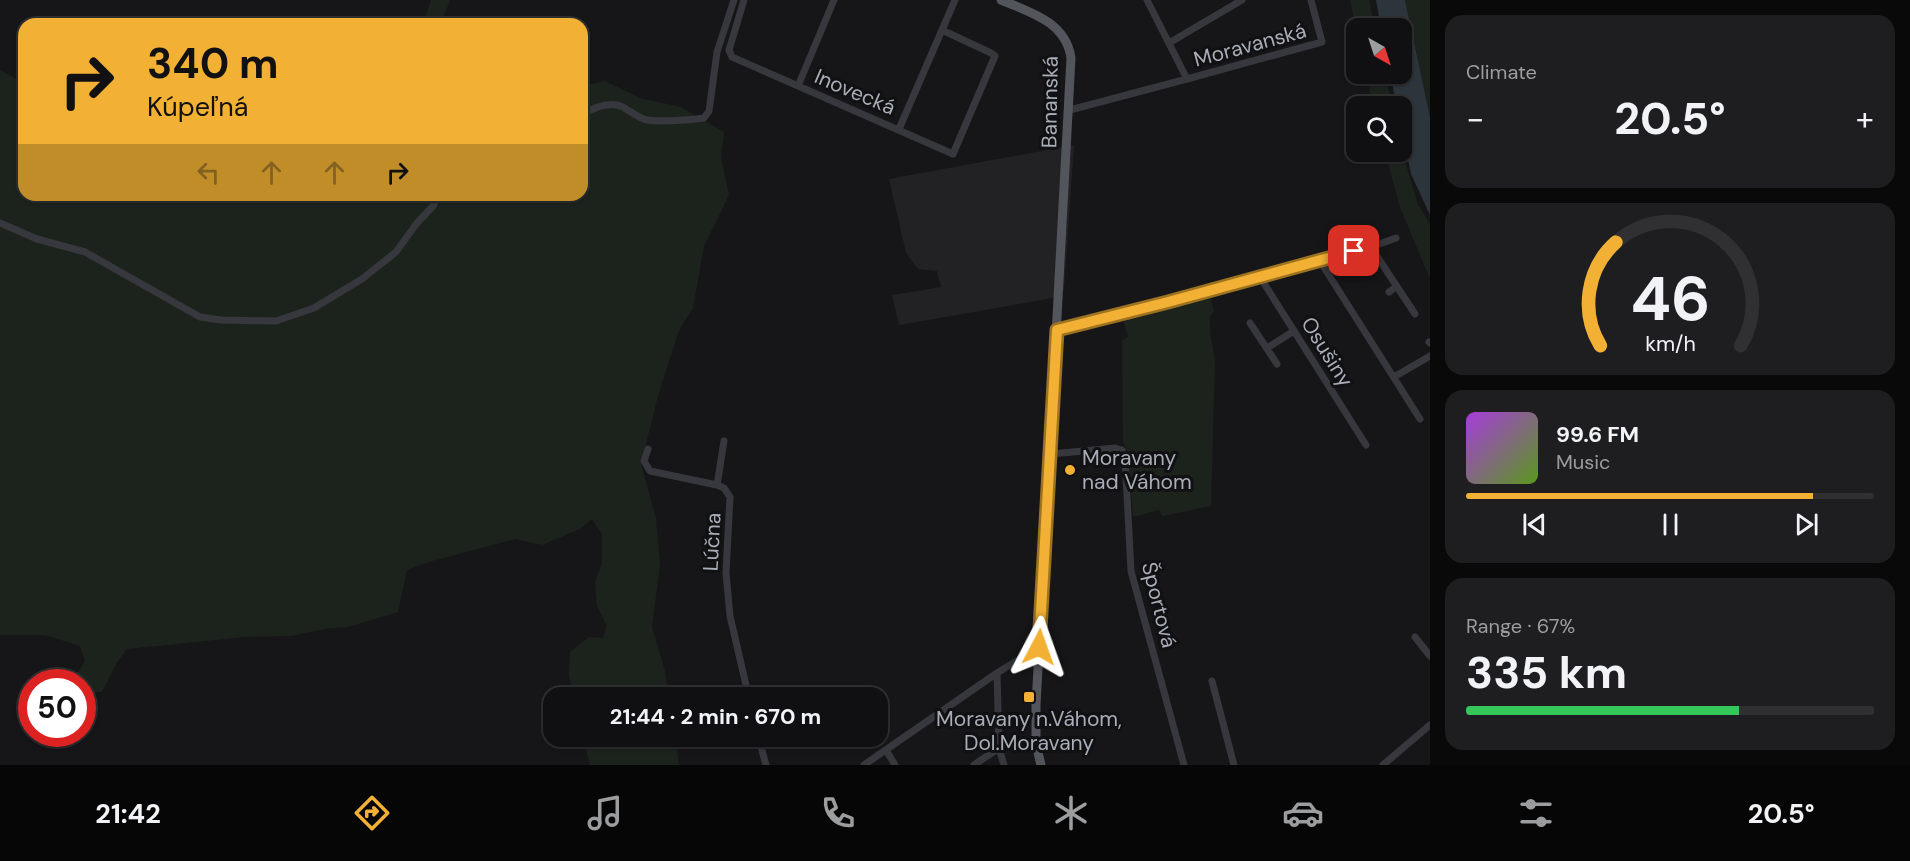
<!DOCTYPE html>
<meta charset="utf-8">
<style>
:root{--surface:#101012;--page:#1e1e20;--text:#f1f3f6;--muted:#9c9d9f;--line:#303032;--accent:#f2b134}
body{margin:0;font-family:"DM Sans",sans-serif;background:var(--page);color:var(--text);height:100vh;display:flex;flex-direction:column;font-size:22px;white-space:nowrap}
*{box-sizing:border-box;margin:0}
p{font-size:20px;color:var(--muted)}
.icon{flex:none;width:33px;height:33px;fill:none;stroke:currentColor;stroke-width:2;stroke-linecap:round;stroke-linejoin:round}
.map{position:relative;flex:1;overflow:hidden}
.side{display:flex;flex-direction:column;gap:15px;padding:15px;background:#09090a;width:480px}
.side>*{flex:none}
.banner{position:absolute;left:18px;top:18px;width:570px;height:183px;border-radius:18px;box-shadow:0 2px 4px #0004,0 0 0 2px var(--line);background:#f2b134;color:#111;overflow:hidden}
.needle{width:39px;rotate:141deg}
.tools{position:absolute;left:1346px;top:18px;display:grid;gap:12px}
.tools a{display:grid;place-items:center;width:66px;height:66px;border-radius:12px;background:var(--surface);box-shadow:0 2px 4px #0004,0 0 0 2px var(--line);font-size:30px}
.speed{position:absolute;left:18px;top:669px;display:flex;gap:12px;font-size:30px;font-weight:700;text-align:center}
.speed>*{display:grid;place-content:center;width:78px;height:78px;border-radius:50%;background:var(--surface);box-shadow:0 2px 4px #0004,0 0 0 2px var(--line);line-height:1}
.speed .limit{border:9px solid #d22;background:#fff;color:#111}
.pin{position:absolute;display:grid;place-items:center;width:51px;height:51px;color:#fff;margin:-26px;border-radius:12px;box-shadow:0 3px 9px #0006}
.me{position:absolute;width:66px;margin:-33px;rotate:4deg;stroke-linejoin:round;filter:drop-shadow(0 0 4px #0008)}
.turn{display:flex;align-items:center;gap:21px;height:126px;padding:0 30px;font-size:27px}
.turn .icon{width:78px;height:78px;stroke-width:2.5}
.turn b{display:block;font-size:42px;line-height:51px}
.lanes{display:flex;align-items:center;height:57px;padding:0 30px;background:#0003;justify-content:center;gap:30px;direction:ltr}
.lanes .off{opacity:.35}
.big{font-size:45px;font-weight:700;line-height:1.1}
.side .widget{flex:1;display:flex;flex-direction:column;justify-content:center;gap:9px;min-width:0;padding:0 21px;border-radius:18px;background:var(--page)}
.side .dial{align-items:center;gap:0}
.dial svg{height:156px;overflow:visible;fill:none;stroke:var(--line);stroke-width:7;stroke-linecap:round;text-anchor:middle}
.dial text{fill:var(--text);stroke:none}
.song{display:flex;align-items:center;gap:18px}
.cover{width:72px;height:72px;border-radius:9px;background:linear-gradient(135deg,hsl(280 70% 55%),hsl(90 70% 35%))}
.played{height:6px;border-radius:3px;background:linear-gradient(90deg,var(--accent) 85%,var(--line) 85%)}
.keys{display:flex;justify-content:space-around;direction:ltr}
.heat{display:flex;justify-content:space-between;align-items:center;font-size:33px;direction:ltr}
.charge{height:9px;border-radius:4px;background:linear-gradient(90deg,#34c759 67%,var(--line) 0)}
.trip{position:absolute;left:543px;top:687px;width:345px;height:60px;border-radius:18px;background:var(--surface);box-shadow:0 2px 4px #0004,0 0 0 2px var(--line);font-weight:700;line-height:60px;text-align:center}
.dock{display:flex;height:96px;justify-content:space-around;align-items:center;background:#060607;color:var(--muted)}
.dock .icon{width:42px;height:42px}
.dock .active{color:var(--accent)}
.dock b{font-size:27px;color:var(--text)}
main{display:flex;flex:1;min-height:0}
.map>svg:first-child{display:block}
.built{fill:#222225}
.green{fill:#1c231d}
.water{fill:#2c353c}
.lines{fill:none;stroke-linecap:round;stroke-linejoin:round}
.minor{stroke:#37383d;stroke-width:7}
.major{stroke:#53555c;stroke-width:9}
.route-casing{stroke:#9d7322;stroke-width:15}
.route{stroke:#f2b134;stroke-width:10}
.poi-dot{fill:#f2b134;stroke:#111113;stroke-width:2}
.labels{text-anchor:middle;stroke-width:6;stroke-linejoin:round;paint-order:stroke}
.street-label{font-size:21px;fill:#a8adb8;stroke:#111113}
.poi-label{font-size:21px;fill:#a8adb8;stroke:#111113;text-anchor:start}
</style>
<main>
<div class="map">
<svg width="1430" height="765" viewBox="0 0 1430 765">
<rect width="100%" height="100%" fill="#161618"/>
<path class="built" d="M1074 145 1064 290 1053 298 899 325 892 295 941 287 937 271 918 269 906 253 889 179Z"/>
<path class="green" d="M431 0H450L441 24H423Z
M1350 0H1369L1375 28H1356Z
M1405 0H1430V117Z
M0 70 24 83V195H209L225 198 229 195H582V86L605 81 640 98 681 107 724 132 721 157 729 195 704 246 693 308 679 330 658 396 641 464 656 518 660 564 652 627 665 671 669 697H573L569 675 570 652 589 637 603 638 607 626 597 606 595 582 602 563V534L592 519 580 529 542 545 516 539 432 561 407 570 398 612 348 627 325 629 291 636 245 637 127 649 116 664 102 692H83L82 682H72L85 661 80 646 45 635H0Z
M1366 74H1385L1392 106H1373Z
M1401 148 1418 204 1430 224V279L1400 207 1385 152H1401Z
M1207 294 1210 295 1214 311 1210 316V332L1215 361 1211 506 1162 516 1159 510 1133 517 1128 452 1123 442 1122 340 1128 337 1123 319Z
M583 737H675L679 765H590Z"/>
<path class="water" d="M1376 0H1405L1430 117V215L1411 174 1401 125V106H1397L1390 74H1401V28H1381Z"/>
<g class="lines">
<path class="minor" d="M744 0 729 50 732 57 953 154 995 56 991 53 942 30
M1169 43 1242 0
M1187 79 1322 42 1311 0
M798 86 834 0
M1070 110 1187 79 1147 0
M582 115C595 107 613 100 626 109 633 113 639 118 647 120 660 122 691 120 704 118L709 111 717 52 734 0
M899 129 955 0
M0 223 37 239 85 252 200 317 221 320 276 321 314 308 362 279 396 252 417 223 434 205 438 195
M1371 247 1415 314
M1320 261 1420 419
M1260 277 1366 445
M1389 292 1397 286
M1250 323 1277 364
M1057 330 1168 302 1371 247 1396 238
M1429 342 1430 343
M1267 348 1294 331
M1394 377 1430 356
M648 449 644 461 650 471 717 485 724 488 730 497 726 573 730 616 749 698
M1051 454 1115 448 1122 450 1125 457 1131 571 1184 765
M717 485 724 441
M1415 637 1430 656
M997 673 999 748 1004 765
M1212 681 1234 765
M758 736 766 765
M886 750 895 765
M864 765 997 673 1039 647
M974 765 999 748
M1383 765 1430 725"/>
<path class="major" d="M1001 0C1030 12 1066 22 1071 58L1036 705V744L1041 765"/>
</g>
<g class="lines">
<defs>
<path id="route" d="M1039 647 1057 330 1168 302 1354 251"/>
</defs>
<use href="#route" class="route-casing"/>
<use href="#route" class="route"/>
</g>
<g class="poi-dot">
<circle cx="1070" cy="470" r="6"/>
<rect x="1023" y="691" width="12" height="12" rx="3"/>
</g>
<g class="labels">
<g class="street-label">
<text transform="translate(1250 45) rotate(-15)" y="7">Moravanská</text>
<text transform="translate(855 92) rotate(23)" y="7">Inovecká</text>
<text transform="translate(1050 102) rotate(-89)" y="7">Bananská</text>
<text transform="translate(1327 352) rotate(58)" y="7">Osušiny</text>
<text transform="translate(712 542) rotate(-87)" y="7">Lúčna</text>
<text transform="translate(1159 605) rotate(76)" y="7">Športová</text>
</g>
<g class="poi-label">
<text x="1082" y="465">Moravany<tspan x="1082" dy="24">nad Váhom</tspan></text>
<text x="1029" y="726" text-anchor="middle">Moravany n.Váhom,<tspan x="1029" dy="24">Dol.Moravany</tspan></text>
</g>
</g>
</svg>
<div class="tools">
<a><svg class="needle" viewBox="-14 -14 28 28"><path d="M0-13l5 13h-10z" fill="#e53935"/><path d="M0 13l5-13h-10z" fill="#9c9d9f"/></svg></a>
<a><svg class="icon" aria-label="search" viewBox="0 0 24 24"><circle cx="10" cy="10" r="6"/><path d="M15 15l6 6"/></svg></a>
</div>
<div class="speed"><div class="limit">50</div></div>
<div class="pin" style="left:1354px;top:251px;background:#d93025"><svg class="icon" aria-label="arrive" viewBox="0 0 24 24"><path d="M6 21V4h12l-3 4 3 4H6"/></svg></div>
<svg class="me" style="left:1039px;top:647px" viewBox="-20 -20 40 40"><path d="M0-17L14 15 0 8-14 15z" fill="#f2b134" stroke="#fff" stroke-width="4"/></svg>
<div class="trip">21:44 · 2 min · 670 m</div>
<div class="banner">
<div class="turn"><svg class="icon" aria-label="right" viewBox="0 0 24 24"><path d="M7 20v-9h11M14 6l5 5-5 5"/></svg><div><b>340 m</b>Kúpeľná</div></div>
<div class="lanes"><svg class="icon off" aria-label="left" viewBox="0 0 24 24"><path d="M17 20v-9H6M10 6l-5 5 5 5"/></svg><svg class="icon off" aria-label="ahead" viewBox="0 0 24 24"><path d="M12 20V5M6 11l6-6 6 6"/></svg><svg class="icon off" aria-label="ahead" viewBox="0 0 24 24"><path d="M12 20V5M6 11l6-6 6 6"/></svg><svg class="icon" aria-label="right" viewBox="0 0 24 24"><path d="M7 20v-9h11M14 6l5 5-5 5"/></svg></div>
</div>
</div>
<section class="side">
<div class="widget"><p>Climate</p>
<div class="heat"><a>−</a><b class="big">20.5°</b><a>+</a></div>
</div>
<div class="widget dial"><svg viewBox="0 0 100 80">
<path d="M14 69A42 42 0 1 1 86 69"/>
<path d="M14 69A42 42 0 0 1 22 16" stroke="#f2b134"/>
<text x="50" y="56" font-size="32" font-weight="700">46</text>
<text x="50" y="72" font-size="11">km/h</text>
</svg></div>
<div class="widget">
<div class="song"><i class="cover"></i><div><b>99.6 FM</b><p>Music</p></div></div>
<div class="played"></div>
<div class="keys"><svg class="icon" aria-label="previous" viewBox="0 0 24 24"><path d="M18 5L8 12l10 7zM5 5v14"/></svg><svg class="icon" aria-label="pause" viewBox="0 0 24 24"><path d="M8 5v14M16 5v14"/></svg><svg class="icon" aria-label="next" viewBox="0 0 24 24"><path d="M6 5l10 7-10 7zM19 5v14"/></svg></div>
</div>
<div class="widget"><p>Range · 67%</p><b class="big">335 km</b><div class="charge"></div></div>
</section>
</main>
<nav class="dock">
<b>21:42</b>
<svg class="icon active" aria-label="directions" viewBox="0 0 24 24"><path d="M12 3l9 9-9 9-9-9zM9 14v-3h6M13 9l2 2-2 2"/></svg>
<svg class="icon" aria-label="music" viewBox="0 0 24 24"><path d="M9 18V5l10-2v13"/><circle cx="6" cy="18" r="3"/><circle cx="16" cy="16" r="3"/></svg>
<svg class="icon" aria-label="phone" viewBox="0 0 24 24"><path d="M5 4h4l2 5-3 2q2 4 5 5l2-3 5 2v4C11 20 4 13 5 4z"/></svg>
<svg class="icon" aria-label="climate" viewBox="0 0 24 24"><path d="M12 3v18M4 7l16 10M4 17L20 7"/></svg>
<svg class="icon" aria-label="car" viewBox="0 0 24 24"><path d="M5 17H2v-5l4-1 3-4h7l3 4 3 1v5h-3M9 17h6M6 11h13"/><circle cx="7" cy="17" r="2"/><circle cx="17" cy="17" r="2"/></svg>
<svg class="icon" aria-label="filters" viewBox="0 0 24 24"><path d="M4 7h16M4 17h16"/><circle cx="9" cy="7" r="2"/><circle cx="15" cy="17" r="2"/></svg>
<b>20.5°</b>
</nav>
